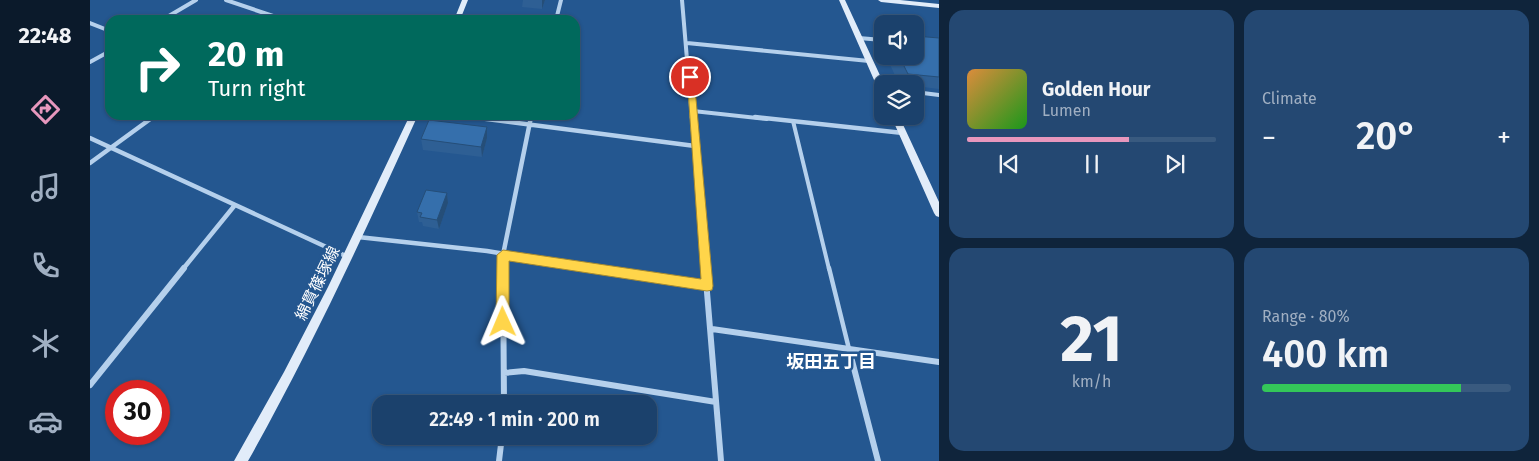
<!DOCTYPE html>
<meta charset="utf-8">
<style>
:root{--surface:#1b416c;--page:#244872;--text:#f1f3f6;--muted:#a0afc2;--line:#395a7f;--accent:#e797bd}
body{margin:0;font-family:"Fira Sans","Noto Sans JP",sans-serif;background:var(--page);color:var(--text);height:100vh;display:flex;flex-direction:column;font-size:19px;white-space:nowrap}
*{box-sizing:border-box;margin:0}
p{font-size:16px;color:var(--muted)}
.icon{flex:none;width:28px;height:28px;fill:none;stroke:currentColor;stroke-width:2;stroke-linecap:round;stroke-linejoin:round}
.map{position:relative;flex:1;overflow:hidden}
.sheet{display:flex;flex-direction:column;gap:10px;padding:10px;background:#0f243b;width:600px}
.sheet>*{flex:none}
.hud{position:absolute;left:15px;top:15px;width:475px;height:105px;border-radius:15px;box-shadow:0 1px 4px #0004,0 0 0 1px var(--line);background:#00695c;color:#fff;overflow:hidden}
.tools{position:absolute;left:784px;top:15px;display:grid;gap:10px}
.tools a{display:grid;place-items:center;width:50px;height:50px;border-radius:10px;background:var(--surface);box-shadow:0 1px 4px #0004,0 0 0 1px var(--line);font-size:25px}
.speed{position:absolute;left:15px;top:380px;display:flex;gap:10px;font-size:25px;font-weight:700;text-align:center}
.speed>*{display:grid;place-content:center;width:65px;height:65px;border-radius:50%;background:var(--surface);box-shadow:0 1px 4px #0004,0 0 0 1px var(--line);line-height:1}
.speed .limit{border:8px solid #d22;background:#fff;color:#111}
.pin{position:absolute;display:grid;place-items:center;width:42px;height:42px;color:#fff;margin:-21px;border:2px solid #fff;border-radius:50%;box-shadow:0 1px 5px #0007}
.me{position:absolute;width:55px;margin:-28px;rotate:359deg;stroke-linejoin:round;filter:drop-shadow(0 0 4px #0008)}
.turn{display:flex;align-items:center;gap:18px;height:105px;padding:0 20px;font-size:22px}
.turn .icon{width:65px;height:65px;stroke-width:2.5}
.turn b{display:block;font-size:35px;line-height:42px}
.big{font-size:38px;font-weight:600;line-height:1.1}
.sheet .card{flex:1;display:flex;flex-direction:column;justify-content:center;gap:8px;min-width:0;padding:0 18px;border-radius:15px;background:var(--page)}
.sheet .dial{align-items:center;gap:0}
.dial b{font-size:65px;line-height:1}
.song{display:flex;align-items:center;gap:15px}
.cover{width:60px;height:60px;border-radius:8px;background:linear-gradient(135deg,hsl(30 70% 55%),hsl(120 70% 35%))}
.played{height:5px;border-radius:2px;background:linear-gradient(90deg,var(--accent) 65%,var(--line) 65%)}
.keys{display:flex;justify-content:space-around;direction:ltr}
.heat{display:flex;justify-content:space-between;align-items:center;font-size:28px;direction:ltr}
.charge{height:8px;border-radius:4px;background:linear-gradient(90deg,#34c759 80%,var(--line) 0)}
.sheet .tiles{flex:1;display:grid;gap:10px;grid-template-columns:repeat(2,1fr)}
.trip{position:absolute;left:282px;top:395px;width:285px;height:50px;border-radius:15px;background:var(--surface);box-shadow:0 1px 4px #0004,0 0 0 1px var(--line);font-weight:600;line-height:50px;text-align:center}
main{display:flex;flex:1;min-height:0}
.tabs{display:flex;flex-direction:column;width:90px;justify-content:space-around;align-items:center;background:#0b1a2b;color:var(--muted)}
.tabs .icon{width:35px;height:35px}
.tabs .selected{color:var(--accent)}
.tabs b{font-size:22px;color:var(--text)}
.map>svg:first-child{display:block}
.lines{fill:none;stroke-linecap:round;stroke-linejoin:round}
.lane-far1{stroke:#b5d0ec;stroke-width:4}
.lane{stroke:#b5d0ec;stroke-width:4.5}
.street-far2{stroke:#b5d0ec;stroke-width:4}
.street-far1{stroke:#b5d0ec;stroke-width:4.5}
.street{stroke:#b5d0ec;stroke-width:6}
.secondary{fill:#e1ecf9;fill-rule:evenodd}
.wall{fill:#2e5f94}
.shaded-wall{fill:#254e78}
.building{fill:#356fac;stroke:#254e78}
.route{fill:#ffd54a;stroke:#a68a30}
.labels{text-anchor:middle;stroke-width:5;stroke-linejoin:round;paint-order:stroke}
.street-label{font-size:16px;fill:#fff;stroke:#245790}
.neighbourhood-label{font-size:18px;font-weight:bold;fill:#fff;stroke:#245790}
</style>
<main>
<nav class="tabs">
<b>22:48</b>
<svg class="icon selected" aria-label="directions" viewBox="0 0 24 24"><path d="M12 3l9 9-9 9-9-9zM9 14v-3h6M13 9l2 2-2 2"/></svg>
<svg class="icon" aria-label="music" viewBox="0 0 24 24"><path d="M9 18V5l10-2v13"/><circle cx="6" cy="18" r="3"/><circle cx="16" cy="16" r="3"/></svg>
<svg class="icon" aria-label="phone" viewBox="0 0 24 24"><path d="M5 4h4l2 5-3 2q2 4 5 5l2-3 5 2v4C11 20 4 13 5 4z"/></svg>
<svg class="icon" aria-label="climate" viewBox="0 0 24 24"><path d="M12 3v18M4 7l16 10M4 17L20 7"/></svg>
<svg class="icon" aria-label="car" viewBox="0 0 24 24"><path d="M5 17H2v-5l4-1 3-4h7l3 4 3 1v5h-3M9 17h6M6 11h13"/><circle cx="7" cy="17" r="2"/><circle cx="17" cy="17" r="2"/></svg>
</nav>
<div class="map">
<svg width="849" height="461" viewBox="0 0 849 461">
<rect width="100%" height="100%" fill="#245790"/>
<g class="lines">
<path class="lane-far1" d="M703 121 739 269"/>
<path class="lane" d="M739 268 759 349"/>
<path class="street-far2" d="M136 0 183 16 210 20
M592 0 602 119
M72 20 106 0
M300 20H314
M466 20 471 0
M0 23 20 31
M769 38 792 40
M597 43 779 61
M0 62 20 51
M825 92 849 95
M603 111 677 119
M365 115 389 119
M61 119 66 115
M441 119 442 115"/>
<path class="street-far1" d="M381 117 605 146
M602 117 615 269
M665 117 813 133
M0 138 258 257
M0 163 63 117
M268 237 397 251 505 269
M93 269 145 205
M413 269V255L441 117"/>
<path class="street" d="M413 268 414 404
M497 268 617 286
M615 268 631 461
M622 329 849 362
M759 349 788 461
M414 373 434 371 626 402
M0 385 94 268
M409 461 412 436"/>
<path class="secondary" d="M372 0H378L370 20H364Z
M749 0H755L794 84 792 91 788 89Z
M788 0H810L849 4V8L791 2Z
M320 115H328C275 232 221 349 158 461H144L194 372 238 287Z
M801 116H809L849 202V217L846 216 844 213Z"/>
</g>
<path class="wall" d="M433 0H455L452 9 432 7Z
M849 38V89L825 86V84H809L796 56H825Z
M792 40V49L790 44Z
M397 127V138L392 157 333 150 331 139Z
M357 193 358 203 349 229 333 226 332 222H329L327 212Z"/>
<path class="shaded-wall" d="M452 0H455L452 9Z
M397 127V138L392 157 391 147Z
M357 193 358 203 349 229 347 220Z"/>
<path class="building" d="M825 36 849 38V77L818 74 809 56H825Z
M339 120 397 127 391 147 331 139Z
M336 190 357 193 347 220 330 217 332 213 327 212Z"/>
<path class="route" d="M597 75 604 77 623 286 622 290 617 291 419 261V322L417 327 413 329 408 327 406 322 407 255 413 250 611 279Z"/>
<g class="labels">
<g class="street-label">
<text transform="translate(227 283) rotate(-64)" y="6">綿貫篠塚線</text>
</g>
<g class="neighbourhood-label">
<text x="741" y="368">坂田五丁目</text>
</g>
</g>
</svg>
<div class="tools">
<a><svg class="icon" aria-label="sound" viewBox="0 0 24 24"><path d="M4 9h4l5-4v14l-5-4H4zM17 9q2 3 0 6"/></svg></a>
<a><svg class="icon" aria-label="layers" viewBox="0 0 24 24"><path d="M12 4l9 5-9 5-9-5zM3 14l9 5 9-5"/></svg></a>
</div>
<div class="speed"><div class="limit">30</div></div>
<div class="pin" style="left:600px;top:77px;background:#d93025"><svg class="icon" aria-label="arrive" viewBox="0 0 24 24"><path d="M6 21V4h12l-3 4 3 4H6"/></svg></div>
<svg class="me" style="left:413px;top:322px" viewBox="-20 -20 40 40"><path d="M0-17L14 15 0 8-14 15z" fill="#ffd54a" stroke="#fff" stroke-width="4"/></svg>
<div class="trip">22:49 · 1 min · 200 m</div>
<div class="hud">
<div class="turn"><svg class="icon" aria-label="right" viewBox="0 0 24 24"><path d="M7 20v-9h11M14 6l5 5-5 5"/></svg><div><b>20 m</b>Turn right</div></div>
</div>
</div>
<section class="sheet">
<div class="tiles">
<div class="card">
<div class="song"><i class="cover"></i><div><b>Golden Hour</b><p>Lumen</p></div></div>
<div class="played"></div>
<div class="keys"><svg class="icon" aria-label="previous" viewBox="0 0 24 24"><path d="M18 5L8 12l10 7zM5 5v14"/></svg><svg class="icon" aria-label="pause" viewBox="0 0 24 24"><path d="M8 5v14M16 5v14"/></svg><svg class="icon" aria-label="next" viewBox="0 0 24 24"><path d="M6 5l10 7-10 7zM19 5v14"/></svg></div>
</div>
<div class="card"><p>Climate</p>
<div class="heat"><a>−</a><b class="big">20°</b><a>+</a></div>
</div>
<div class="card dial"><b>21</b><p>km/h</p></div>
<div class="card"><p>Range · 80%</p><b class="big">400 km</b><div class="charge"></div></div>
</div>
</section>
</main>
